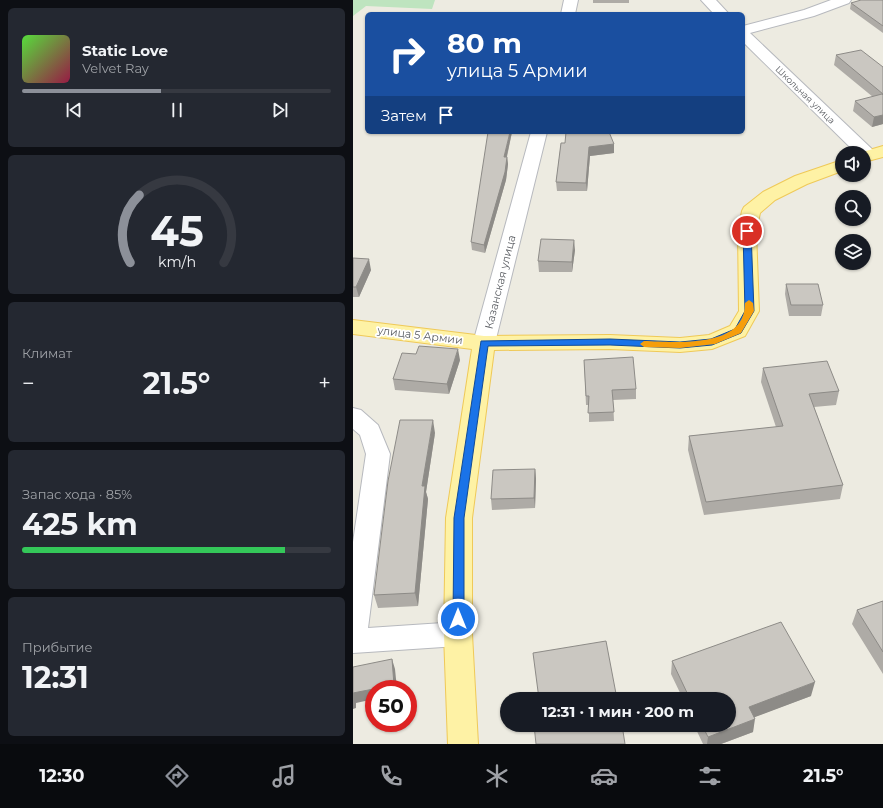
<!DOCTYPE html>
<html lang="ru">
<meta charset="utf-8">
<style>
:root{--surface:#171b24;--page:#242831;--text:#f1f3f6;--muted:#9ea1a6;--line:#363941;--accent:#8c9099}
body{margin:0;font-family:Montserrat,sans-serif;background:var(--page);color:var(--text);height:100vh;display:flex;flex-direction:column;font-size:15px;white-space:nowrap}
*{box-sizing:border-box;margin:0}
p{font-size:13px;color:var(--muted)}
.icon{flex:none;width:22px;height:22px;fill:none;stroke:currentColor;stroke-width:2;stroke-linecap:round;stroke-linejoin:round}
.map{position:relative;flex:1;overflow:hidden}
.panel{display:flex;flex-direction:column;gap:8px;padding:8px;background:#0d0f14;width:353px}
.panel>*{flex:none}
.hud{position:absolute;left:12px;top:12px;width:380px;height:122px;border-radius:6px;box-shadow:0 1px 3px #0004;background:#1a4fa0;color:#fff;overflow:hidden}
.controls{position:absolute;left:482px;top:146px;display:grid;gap:8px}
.controls a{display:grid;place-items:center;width:36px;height:36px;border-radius:50%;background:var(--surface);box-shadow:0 1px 3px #0004;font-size:20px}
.speed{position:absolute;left:12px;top:680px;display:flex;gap:8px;font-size:20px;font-weight:700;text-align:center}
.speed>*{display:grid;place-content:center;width:52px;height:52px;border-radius:50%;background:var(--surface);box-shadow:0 1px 3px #0004;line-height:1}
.speed .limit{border:6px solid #d22;background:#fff;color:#111}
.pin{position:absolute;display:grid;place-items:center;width:34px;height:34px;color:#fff;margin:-17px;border:2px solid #fff;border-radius:50%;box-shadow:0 1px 4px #0007}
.me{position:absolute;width:44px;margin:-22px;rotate:0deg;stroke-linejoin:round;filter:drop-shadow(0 0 3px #0008)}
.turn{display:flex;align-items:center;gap:14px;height:84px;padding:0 16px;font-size:18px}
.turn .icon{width:52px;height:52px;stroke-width:2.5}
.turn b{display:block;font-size:28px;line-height:34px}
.then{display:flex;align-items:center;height:38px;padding:0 16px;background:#0003;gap:8px;font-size:15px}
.big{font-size:30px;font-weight:700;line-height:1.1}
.panel .widget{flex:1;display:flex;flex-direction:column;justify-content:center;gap:6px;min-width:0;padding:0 14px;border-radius:6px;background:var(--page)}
.panel .dial{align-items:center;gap:0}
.dial svg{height:104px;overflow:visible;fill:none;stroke:var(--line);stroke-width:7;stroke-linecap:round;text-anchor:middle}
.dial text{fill:var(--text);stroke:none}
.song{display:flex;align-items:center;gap:12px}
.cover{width:48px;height:48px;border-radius:6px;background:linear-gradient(135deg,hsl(110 70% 55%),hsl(340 70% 35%))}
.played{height:4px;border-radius:2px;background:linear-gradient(90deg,var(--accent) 45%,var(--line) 45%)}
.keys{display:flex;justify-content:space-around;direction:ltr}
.heat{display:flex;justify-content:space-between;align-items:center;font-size:22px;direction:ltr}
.charge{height:6px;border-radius:3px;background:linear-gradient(90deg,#34c759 85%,var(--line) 0)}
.trip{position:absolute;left:147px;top:692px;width:236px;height:40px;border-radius:20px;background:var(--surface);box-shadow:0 1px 3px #0004;font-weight:700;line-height:40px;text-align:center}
.dock{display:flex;height:64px;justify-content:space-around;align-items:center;background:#090b0e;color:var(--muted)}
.dock .icon{width:28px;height:28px}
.dock .current{color:var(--accent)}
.dock b{font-size:18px;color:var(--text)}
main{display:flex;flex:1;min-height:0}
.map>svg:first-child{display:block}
.green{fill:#bee4bf}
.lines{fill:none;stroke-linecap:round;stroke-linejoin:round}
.minor-casing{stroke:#b7b9be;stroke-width:2}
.major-casing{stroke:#efc958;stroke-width:2}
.minor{fill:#fff;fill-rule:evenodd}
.major{fill:#fef2a5;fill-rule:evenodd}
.wall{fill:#aeaba6}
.shaded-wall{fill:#8d8b87}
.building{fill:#cac7c1;stroke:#8d8b87}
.route{fill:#1a73e8;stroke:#114b97}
.slow{fill:#f59e0b}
.labels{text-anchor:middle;stroke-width:3.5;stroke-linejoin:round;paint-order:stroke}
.far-street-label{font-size:9px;fill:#5a5d62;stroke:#fff}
.street-label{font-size:11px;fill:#5a5d62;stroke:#fff}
</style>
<main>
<section class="panel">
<div class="widget">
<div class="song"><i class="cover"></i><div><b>Static Love</b><p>Velvet Ray</p></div></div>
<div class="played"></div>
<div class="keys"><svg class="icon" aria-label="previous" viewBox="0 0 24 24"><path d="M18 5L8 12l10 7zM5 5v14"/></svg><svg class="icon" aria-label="pause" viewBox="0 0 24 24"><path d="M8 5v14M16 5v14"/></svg><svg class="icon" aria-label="next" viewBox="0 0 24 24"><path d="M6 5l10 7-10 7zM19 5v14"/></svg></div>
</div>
<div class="widget dial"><svg viewBox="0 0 100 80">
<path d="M14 69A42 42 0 1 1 86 69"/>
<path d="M14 69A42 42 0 0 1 21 17" stroke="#8c9099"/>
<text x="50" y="56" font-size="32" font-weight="700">45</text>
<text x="50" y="72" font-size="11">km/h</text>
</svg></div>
<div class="widget"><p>Климат</p>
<div class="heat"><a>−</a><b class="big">21.5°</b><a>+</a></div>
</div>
<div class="widget"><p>Запас хода · 85%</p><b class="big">425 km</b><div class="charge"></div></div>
<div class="widget"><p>Прибытие</p><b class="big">12:31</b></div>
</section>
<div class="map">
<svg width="530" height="744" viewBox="0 0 530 744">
<rect width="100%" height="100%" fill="#edebe1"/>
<path class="green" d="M0 0H82L79 9 13 6 0 16Z"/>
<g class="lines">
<defs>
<path id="minor" d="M211 0H225L222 14H208Z
M348 0H363L376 14H361Z
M478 0H498L496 3 461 16 397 33 521 151 524 155 521 159H511V153H503L390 42V26L451 10Z
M178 132H194L142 343 139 348 131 350 123 348 120 343Z
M0 408 8 410 25 425 37 454 15 628 105 622 115 625 119 634 115 643 105 646 0 653V542L13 454 7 435 0 429Z"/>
<path id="major" d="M530 146V157L511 162V153H506Z
M489 160V171L454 184 422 200 407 213 403 231 406 311 392 336 359 349 327 352 257 349 141 350 119 518V634L125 744H95L91 634 93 518 119 349 0 334V320L131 336 257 335 327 338 356 335 377 326 386 311 385 231 389 211 391 207 410 192 442 176Z"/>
</defs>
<use href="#minor" class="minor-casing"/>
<use href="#major" class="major-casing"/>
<use href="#minor" class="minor"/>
<use href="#major" class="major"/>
</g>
<path class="wall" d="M240 0H276V3H240Z
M530 0V33L497 9 498 3Z
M483 55 530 67V124L519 127 500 111 502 101 520 97 481 65Z
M159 132 154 157 155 164 153 180 132 253 119 250 118 242Z
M208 143 261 144V153L237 156 234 191H204L203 182Z
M222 250 219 272H186L185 261Z
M0 258 18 270 6 297H0Z
M433 284 470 305 468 316H436L432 294Z
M107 360 96 394 42 390 40 379Z
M231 360 283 389V399L260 400 261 421 236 422V405H233Z
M410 368 486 391 483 405 461 407 490 485 487 499 351 515 335 450 336 436 423 427 408 382Z
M82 433 73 492 75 499 65 606 25 608 21 595Z
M182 469 183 479 182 508 139 510 138 499Z
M530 601V674L499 624 504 610Z
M319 661 458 696 401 717 400 732 368 744H350L341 725H376V699H330L318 674Z"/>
<path class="shaded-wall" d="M530 115V124L519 127 521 117Z
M157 132H159L152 164 151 157Z
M261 144V153L237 156 234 191 233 183 236 147Z
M154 157 155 164 153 180 132 253 131 245Z
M221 240 222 250 219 272V262Z
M16 259 18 270 6 297 3 287Z
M105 349 107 360 96 394 94 384Z
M80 420 82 433 73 492 75 499 65 606 62 593 69 486Z
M182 469 183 479 182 508 181 498Z
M39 659 42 669 44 689H21V699L3 703V708L0 709V693Z
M462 682 458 696 394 720 396 707Z
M402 719 400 732 368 744H354L355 737Z"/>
<path class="building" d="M508 0H530V26L498 3Z
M508 50 530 67V94L483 55Z
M529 94 530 95V115L521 117 502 101Z
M135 132H157L151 157H154L152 172 131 245 118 242Z
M213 132H256L261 144 236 147 233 183 203 182 208 143H212Z
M188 239 221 240 219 262 185 261Z
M0 258 16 259 3 287H0Z
M433 284H465L470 305H438Z
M66 346 105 349 94 384 40 379 49 353 63 354Z
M280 357 283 389 259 390 261 412 235 413 236 396H233L231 360Z
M474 361 486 391 456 394 490 485 353 502 336 436 430 426 410 368Z
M47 420H80L69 486H72L62 593 21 595 35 481Z
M182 469 181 498 138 499 140 470Z
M530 601V652L504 610Z
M428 622 462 682 396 707 402 719 355 737 349 725H376V699H337L319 661Z
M253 641 264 699H183H186L180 653Z
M39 659 41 685 0 693V667Z
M181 725H269L272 744H183Z"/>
<path class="route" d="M394 228 398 231 401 311 388 333 359 345 327 348 257 345 135 346 111 518V619L109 623 105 624 101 623 100 619 101 518 128 341 257 339 327 342 358 339 382 329 392 311 390 231Z"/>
<path class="slow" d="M396 300 400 303 401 311 388 333 362 344 327 348 291 347 287 344 291 341C322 342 393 349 392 303Z"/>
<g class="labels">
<g class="far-street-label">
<text transform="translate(452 95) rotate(44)" y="3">Школьная улица</text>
</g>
<g class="street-label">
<text transform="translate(147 282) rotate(-76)" y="4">Казанская улица</text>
<text transform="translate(67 335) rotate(7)" y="4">улица 5 Армии</text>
</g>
</g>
</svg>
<div class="controls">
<a><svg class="icon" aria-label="sound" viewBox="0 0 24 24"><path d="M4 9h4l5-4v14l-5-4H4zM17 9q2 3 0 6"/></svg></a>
<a><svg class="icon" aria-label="search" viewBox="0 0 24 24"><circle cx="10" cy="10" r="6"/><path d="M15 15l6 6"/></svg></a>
<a><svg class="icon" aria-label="layers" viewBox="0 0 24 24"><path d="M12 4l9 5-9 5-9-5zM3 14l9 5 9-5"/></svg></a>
</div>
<div class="speed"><div class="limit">50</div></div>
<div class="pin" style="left:394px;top:231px;background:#d93025"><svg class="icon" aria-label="arrive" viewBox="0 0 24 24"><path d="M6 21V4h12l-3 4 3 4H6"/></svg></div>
<svg class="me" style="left:105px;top:619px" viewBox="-20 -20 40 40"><circle r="17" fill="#1a73e8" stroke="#fff" stroke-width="3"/><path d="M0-11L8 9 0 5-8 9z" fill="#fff"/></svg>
<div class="trip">12:31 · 1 мин · 200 m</div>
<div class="hud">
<div class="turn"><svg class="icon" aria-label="right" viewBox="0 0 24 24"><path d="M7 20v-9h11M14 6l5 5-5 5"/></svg><div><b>80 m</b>улица 5 Армии</div></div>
<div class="then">Затем<svg class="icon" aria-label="arrive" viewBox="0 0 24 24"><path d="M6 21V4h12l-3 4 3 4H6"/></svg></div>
</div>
</div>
</main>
<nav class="dock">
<b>12:30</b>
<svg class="icon current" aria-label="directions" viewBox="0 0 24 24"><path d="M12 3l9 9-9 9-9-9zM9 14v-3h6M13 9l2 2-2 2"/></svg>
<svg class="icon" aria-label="music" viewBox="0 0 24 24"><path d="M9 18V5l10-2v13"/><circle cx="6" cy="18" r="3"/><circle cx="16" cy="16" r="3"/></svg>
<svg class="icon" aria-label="phone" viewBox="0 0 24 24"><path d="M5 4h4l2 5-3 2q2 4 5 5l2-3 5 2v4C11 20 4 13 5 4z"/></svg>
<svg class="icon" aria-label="climate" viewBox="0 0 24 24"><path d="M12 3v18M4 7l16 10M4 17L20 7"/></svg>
<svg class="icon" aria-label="car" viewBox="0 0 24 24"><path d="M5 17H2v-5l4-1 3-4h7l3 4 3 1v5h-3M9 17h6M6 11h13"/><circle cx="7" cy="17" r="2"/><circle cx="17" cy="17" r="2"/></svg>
<svg class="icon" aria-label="filters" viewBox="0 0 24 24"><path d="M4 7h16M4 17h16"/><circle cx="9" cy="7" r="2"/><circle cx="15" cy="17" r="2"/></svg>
<b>21.5°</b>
</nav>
